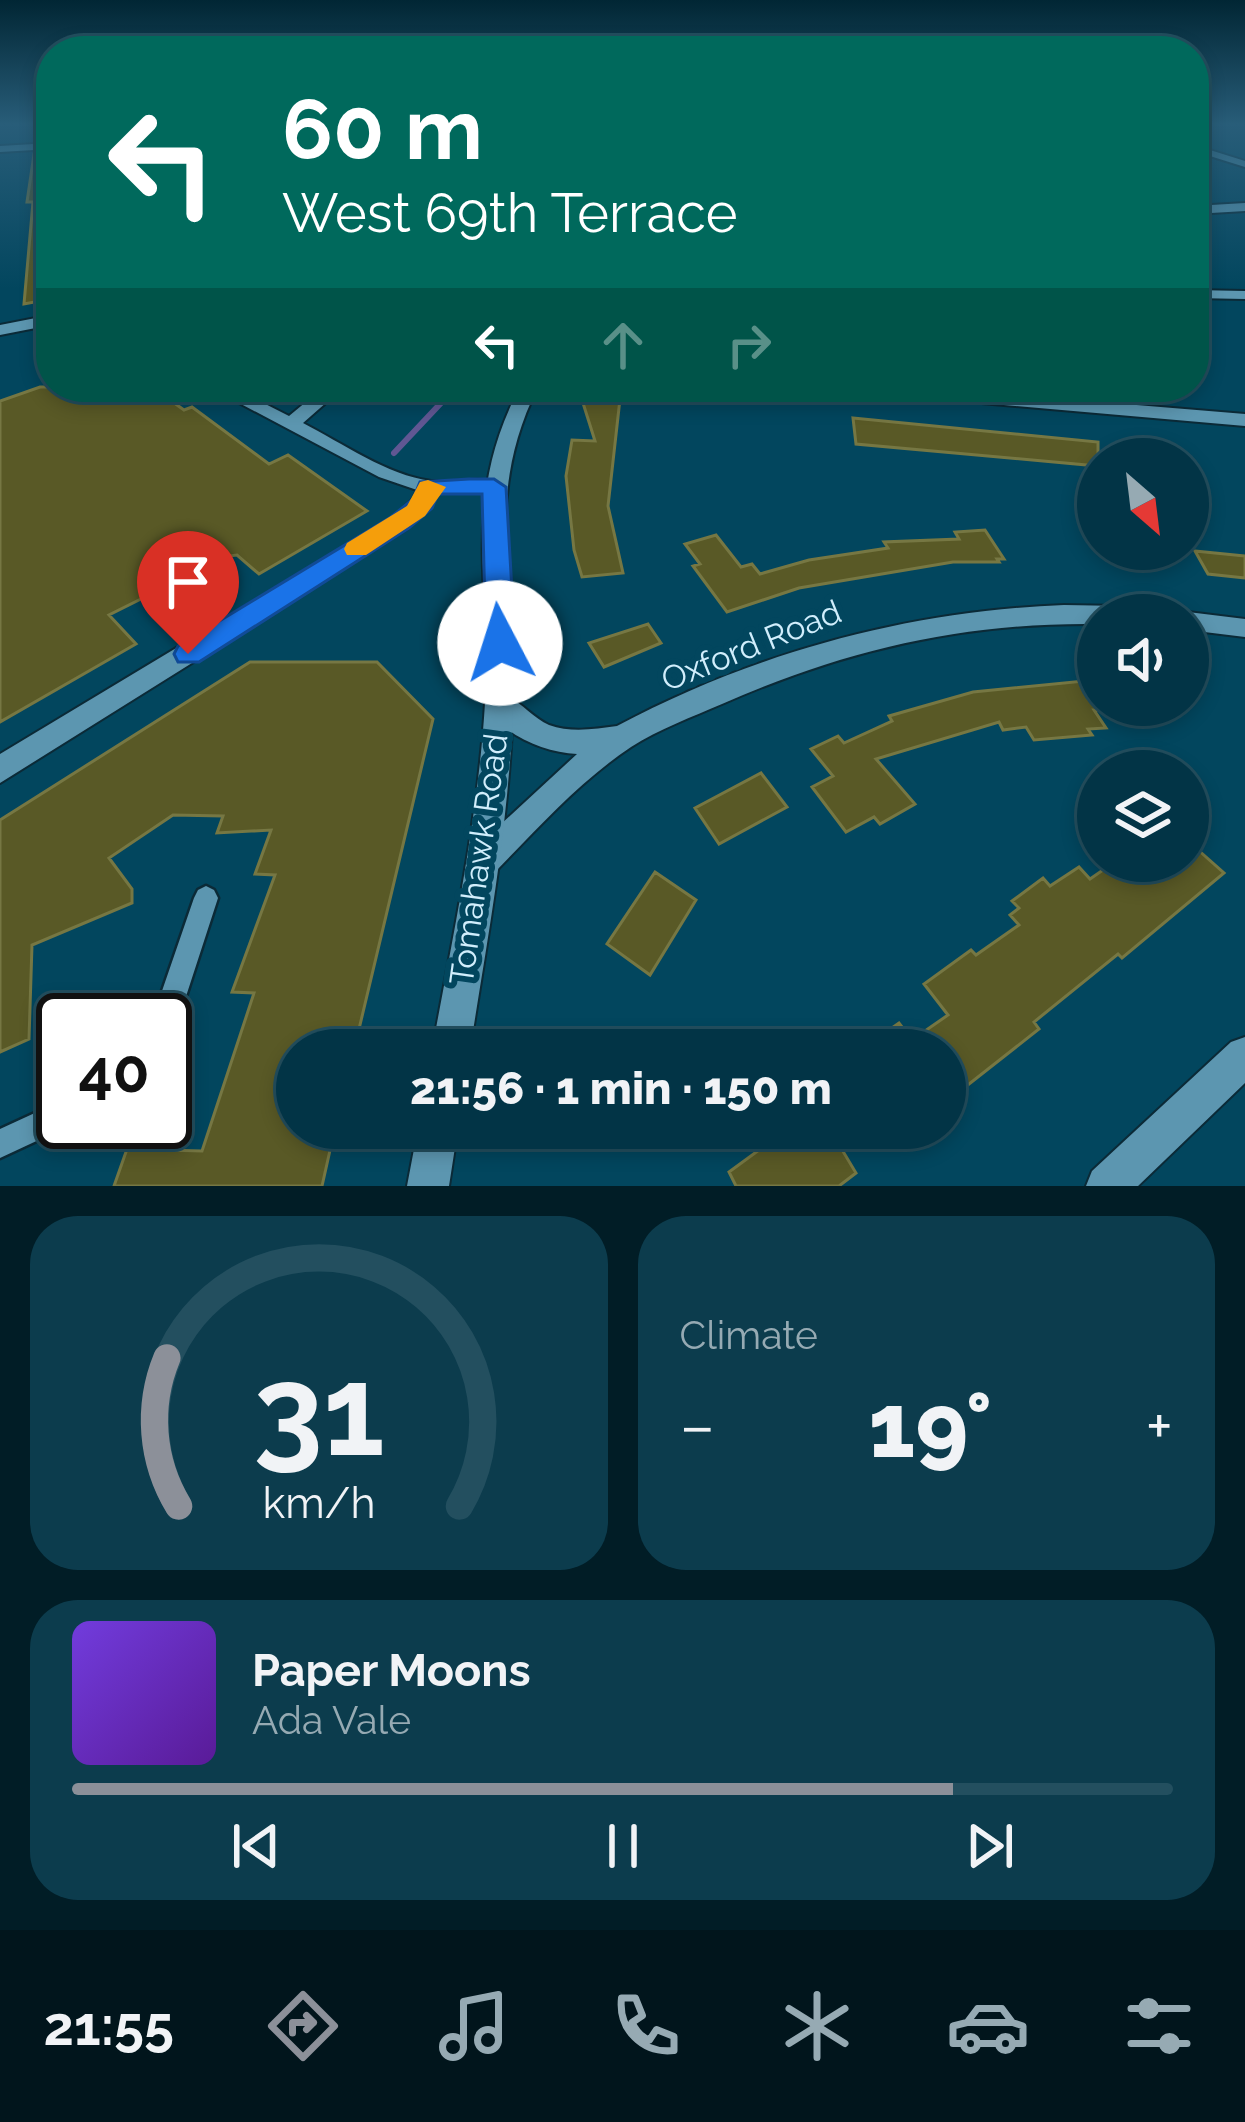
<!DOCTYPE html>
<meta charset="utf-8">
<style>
:root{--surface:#023446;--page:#0c3c4d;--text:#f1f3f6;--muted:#96aab3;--line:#234f5f;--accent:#8c9099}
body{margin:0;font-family:Raleway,sans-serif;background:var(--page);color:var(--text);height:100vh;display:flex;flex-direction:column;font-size:45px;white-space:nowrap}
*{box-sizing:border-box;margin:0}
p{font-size:39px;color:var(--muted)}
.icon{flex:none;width:66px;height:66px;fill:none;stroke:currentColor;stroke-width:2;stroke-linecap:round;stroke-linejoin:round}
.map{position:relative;height:1186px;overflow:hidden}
.drawer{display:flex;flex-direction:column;gap:30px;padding:30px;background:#011d26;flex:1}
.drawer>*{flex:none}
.top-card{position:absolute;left:36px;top:36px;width:1173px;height:366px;border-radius:48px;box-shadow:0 6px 18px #0003,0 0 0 3px var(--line);background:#00695c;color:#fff;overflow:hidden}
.needle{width:78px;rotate:152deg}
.buttons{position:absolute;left:1077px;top:438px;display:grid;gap:24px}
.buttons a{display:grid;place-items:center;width:132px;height:132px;border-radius:50%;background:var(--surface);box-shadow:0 6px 18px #0003,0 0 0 3px var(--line);font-size:60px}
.speed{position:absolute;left:36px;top:993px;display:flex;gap:24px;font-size:60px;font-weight:700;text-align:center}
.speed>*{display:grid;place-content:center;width:156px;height:156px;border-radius:50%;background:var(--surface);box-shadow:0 6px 18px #0003,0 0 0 3px var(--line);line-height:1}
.speed .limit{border:6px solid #111;border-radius:18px;background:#fff;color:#111}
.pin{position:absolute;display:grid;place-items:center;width:102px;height:102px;color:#fff;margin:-123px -51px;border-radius:50% 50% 50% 0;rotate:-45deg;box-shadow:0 0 12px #0007}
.pin .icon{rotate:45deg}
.me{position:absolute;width:132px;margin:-66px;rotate:355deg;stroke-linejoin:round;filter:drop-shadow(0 0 9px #0008)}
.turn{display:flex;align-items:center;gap:42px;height:252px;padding:0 48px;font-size:54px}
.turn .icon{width:156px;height:156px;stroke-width:2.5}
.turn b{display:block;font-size:84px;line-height:102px}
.lanes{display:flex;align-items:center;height:114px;padding:0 48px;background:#0003;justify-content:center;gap:60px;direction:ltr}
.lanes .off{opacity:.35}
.big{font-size:90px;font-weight:800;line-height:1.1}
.drawer .tile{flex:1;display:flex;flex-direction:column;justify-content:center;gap:18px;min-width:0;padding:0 42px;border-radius:48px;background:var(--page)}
.drawer .dial{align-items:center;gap:0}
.dial svg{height:312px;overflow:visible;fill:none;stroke:var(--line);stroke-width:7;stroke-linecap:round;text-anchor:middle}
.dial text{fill:var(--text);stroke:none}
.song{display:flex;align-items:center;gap:36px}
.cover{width:144px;height:144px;border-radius:18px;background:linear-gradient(135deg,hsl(260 70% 55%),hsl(270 70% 35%))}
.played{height:12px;border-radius:6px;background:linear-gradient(90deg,var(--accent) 80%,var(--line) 80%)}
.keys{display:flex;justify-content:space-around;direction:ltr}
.heat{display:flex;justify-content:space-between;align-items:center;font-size:66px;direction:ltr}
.drawer .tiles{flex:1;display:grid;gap:30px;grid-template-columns:1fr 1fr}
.tile:last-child{grid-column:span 2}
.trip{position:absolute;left:276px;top:1029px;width:690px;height:120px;border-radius:60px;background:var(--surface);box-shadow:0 6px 18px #0003,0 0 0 3px var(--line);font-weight:800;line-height:120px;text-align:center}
.tab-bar{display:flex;height:192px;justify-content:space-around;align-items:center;background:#01151c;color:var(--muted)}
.tab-bar .icon{width:84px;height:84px}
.tab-bar .selected{color:var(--accent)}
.tab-bar b{font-size:54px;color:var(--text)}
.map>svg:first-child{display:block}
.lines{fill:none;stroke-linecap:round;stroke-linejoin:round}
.stream{stroke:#605793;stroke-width:6}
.building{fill:#595926;stroke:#767743;stroke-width:3}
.service-casing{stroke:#0b2a37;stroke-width:5}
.minor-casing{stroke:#0b2a37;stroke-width:4}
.tertiary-casing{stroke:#0b2a37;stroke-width:4}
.service{fill:#5c96b0;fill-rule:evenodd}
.minor{fill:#5c96b0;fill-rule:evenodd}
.tertiary{fill:#5c96b0;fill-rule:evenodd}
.route{fill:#1a73e8;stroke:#114b97;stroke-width:3}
.slow{fill:#f59e0b}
.labels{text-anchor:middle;stroke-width:12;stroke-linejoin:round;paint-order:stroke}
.street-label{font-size:33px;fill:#d1eefc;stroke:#02465e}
</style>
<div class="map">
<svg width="1245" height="1186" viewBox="0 0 1245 1186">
<rect width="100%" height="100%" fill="#02465e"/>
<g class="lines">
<path class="stream" d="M394 453 456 387"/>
</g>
<path class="building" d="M34 154H51V299L24 304 33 202H27Z
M40 387H152L184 410 192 407 269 464 288 455 367 511 259 574 237 555 221 557 189 574 222 606 192 623 169 599 145 597 109 615 136 644 0 722V401Z
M620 399 608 506 623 573 582 577 574 550 566 476 572 440 595 441 583 403Z
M853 418 1098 442V466L856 444Z
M985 530 1004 559H997L999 562H953L799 588 727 612 693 566 700 564 685 544 716 535 741 567 752 564 760 574 809 560 888 548 884 542 959 539 955 532Z
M1195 551 1245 556V578L1208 574Z
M648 624 661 643 604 667 589 643Z
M250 662H377L433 719 354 1050H297V1128H335L322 1186H114L127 1149 202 1151 254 993 232 992 275 875 255 874 271 830 217 833 223 816 173 815 109 858 132 889V903L32 945 29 1039 0 1052V820Z
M1084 681 1104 710H1094L1106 728 1088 729 1092 735 1034 740 1026 727 1003 730 999 722 876 759 915 804 880 824 874 817 846 832 812 787 833 776 811 749 838 736 844 743 892 721 889 716 973 692Z
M761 773 787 807 719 844 695 808Z
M1188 841 1224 873 1122 958 1118 954 1034 1022 1039 1029 945 1103V1050H860L899 1023 912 1040 948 1015 924 984 971 950 976 955 1019 925 1010 915 1019 908 1012 901 1043 878 1050 886 1079 867 1090 879 1116 861H1188Z
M655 872 696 900 650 975 607 944Z
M763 1128H829L856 1173 839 1186H736L729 1172 770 1142Z"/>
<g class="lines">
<defs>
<path id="service" d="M206 886 214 890 218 898 178 1021 174 1030 165 1034V1020H152L194 898 198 890Z
M63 1100V1122L73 1124 0 1158V1129Z"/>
<path id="minor" d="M51 143V149L0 152V146Z
M1194 145 1245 161V167L1194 151Z
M1245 203V211L1194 214V206Z
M1194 290 1245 291V299L1194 298Z
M209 387H232L289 416 324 387H344L303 423C342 443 387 475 431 481 454 484 487 473 504 487L494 493H436L430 507 408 528 0 783V754L392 518 413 499 417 490 379 477Z
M847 387H918L1245 414V426L856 392Z
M1064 605 1122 606 1131 609 1134 615H1098V624C965 622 844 650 722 704 692 717 659 729 631 747 580 781 538 828 495 872L484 877 473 872 468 861 473 850 577 754C543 752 502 735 485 704L489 696C512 688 528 716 549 725 571 733 595 729 617 726 756 652 909 611 1064 605Z
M1188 612 1245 619V637L1188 630V615H1179Z
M1245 1037V1083L1138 1186H1086L1092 1171 1231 1042Z"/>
<path id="tertiary" d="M51 315V325L0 335V325Z
M520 387H538C482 498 516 586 513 703 510 819 488 935 470 1050H432C453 935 478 820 485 703 492 584 460 500 520 387Z
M418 1128H458L449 1186H407Z"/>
</defs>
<use href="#service" class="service-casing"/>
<use href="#minor" class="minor-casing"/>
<use href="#tertiary" class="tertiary-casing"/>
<use href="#service" class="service"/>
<use href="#minor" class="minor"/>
<use href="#tertiary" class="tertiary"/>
</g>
<linearGradient id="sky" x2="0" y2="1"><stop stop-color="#012634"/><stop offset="0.43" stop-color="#285d79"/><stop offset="1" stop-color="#285d79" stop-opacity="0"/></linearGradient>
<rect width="1245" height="289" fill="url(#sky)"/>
<path class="route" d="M469 479H494L506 487 515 643 510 651H490L486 643 482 494H438L432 508 409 528 199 662H178L174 654 178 646 391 517 413 499 420 482Z"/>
<path class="slow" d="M428 480 446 487 425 516 366 555H347L344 549 347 543 407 506 420 482Z"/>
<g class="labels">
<g class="street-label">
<text transform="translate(751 645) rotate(-22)" y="12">Oxford Road</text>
<text transform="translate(478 859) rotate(-82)" y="12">Tomahawk Road</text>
</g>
</g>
</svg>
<div class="buttons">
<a><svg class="needle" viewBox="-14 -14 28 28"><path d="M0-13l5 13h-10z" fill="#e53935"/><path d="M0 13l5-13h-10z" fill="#96aab3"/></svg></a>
<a><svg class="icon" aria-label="sound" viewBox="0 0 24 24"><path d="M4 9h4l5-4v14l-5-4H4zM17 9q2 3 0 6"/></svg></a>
<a><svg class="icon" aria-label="layers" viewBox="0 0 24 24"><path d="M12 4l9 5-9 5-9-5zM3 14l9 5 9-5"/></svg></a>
</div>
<div class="speed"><div class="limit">40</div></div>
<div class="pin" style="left:188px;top:654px;background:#d93025"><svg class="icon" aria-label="arrive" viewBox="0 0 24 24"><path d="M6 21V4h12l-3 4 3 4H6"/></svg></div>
<svg class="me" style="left:500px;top:643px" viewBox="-20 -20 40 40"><circle r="19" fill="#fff"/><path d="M0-13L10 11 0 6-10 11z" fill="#1a73e8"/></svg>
<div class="trip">21:56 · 1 min · 150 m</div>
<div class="top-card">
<div class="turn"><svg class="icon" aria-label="left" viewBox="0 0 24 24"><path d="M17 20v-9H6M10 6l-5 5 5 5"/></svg><div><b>60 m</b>West 69th Terrace</div></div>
<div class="lanes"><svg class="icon" aria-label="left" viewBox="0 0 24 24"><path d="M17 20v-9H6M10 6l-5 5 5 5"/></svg><svg class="icon off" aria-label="ahead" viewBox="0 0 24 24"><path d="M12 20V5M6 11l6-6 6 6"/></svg><svg class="icon off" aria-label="right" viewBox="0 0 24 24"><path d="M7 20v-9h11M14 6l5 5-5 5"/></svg></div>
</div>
</div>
<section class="drawer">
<div class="tiles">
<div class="tile dial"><svg viewBox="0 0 100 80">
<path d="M14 69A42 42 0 1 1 86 69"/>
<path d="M14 69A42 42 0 0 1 11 31" stroke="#8c9099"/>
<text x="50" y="56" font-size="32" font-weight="700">31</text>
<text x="50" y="72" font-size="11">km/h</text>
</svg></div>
<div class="tile"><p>Climate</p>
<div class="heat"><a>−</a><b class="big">19°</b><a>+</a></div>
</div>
<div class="tile">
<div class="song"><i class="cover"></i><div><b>Paper Moons</b><p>Ada Vale</p></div></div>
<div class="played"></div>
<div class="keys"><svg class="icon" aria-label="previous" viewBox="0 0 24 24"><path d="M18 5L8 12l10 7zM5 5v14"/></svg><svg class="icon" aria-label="pause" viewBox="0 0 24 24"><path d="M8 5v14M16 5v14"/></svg><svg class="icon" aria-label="next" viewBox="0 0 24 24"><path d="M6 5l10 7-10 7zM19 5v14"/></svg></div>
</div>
</div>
</section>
<nav class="tab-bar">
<b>21:55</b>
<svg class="icon selected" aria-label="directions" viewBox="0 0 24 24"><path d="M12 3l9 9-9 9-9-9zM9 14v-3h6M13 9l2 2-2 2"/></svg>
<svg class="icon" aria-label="music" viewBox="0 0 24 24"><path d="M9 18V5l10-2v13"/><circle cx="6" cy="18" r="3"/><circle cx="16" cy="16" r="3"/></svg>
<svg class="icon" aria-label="phone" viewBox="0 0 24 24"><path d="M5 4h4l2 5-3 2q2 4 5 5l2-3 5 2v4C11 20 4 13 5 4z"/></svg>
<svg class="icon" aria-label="climate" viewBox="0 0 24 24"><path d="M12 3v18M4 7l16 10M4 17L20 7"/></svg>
<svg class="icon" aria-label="car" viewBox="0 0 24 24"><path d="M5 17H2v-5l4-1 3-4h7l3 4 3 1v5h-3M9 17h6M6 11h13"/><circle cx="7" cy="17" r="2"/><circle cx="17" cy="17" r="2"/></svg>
<svg class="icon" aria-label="filters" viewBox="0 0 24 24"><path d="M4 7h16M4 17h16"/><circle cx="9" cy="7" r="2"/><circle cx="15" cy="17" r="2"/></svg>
</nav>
